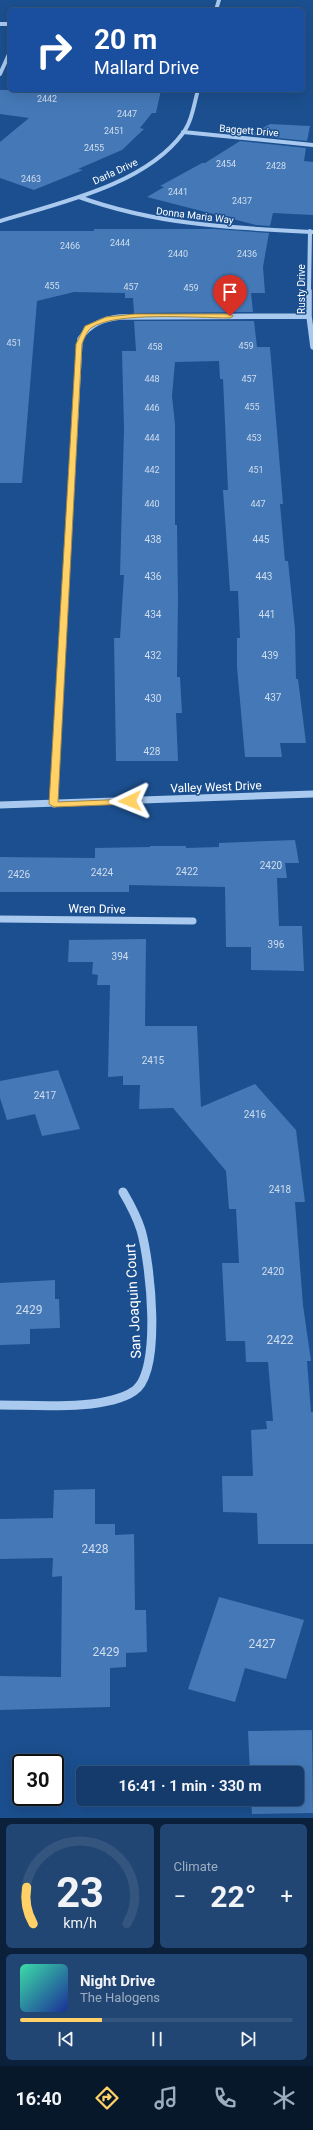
<!DOCTYPE html>
<meta charset="utf-8">
<style>
:root{--surface:#143b6b;--page:#214673;--text:#f1f3f6;--muted:#9dadc1;--line:#33557e;--accent:#ffd166}
body{margin:0;font-family:Roboto,sans-serif;background:var(--page);color:var(--text);height:100vh;display:flex;flex-direction:column;font-size:15px;white-space:nowrap}
*{box-sizing:border-box;margin:0}
p{font-size:13px;color:var(--muted)}
.icon{flex:none;width:22px;height:22px;fill:none;stroke:currentColor;stroke-width:2;stroke-linecap:round;stroke-linejoin:round}
.map{position:relative;height:1818px;overflow:hidden}
.side{display:flex;flex-direction:column;gap:6px;padding:6px;background:#0b203b;flex:1}
.side>*{flex:none}
.guide{position:absolute;left:8px;top:8px;width:297px;height:84px;border-radius:6px;box-shadow:0 4px 16px #0002,0 0 0 1px var(--line);background:#1a4fa0;color:#fff;overflow:hidden}
.speed{position:absolute;left:12px;top:1754px;display:flex;gap:8px;font-size:20px;font-weight:700;text-align:center}
.speed>*{display:grid;place-content:center;width:52px;height:52px;border-radius:50%;background:var(--surface);box-shadow:0 4px 16px #0002,0 0 0 1px var(--line);line-height:1}
.speed .limit{border:2px solid #111;border-radius:6px;background:#fff;color:#111}
.pin{position:absolute;display:grid;place-items:center;width:34px;height:34px;color:#fff;margin:-41px -17px;border-radius:50% 50% 50% 0;rotate:-45deg;box-shadow:0 0 4px #0007}
.pin .icon{rotate:45deg}
.me{position:absolute;width:44px;margin:-22px;rotate:268deg;stroke-linejoin:round;filter:drop-shadow(0 0 3px #0008)}
.turn{display:flex;align-items:center;gap:14px;height:84px;padding:0 20px;font-size:18px}
.turn .icon{width:52px;height:52px;stroke-width:2.5}
.turn b{display:block;font-size:28px;line-height:34px}
.big{font-size:30px;font-weight:700;line-height:1.1}
.side .widget{flex:1;display:flex;flex-direction:column;justify-content:center;gap:6px;min-width:0;padding:0 14px;border-radius:6px;background:var(--page)}
.side .dial{align-items:center;gap:0}
.dial svg{height:104px;overflow:visible;fill:none;stroke:var(--line);stroke-width:7;stroke-linecap:round;text-anchor:middle}
.dial text{fill:var(--text);stroke:none}
.song{display:flex;align-items:center;gap:12px}
.cover{width:48px;height:48px;border-radius:6px;background:linear-gradient(135deg,hsl(160 70% 55%),hsl(230 70% 35%))}
.played{height:4px;border-radius:2px;background:linear-gradient(90deg,var(--accent) 30%,var(--line) 30%)}
.keys{display:flex;justify-content:space-around;direction:ltr}
.heat{display:flex;justify-content:space-between;align-items:center;font-size:22px;direction:ltr}
.side .tiles{flex:1;display:grid;gap:6px;grid-template-columns:1fr 1fr}
.widget:last-child{grid-column:span 2}
.trip{position:absolute;left:76px;top:1766px;width:228px;height:40px;border-radius:6px;background:var(--surface);box-shadow:0 4px 16px #0002,0 0 0 1px var(--line);font-weight:700;line-height:40px;text-align:center}
.tab-bar{display:flex;height:64px;justify-content:space-around;align-items:center;background:#08182b;color:var(--muted)}
.tab-bar .icon{width:28px;height:28px}
.tab-bar .current{color:var(--accent)}
.tab-bar b{font-size:18px;color:var(--text)}
.map>svg:first-child{display:block}
.building{fill:#4478b7}
.lines{fill:none;stroke-linecap:round;stroke-linejoin:round}
.minor-far3{stroke:#a9c9ee;stroke-width:4}
.minor-far2{stroke:#a9c9ee;stroke-width:5.5}
.minor-far1{stroke:#a9c9ee;stroke-width:7}
.minor{stroke:#a9c9ee;stroke-width:9}
.route{fill:#ffd166;stroke:#a68842}
.labels{text-anchor:middle;stroke-width:3;stroke-linejoin:round;paint-order:stroke}
.far-number-label{font-size:9px;fill:#d0dded}
.far-street-label{font-size:10px;fill:#fff;stroke:#1b4f8f}
.number-label{font-size:10px;fill:#d0dded}
.street-label{font-size:12px;fill:#fff;stroke:#1b4f8f}
.near-number-label{font-size:12px;fill:#d0dded}
.near-street-label{font-size:14px;fill:#fff;stroke:#1b4f8f}
</style>
<div class="map">
<svg width="313" height="1818" viewBox="0 0 313 1818">
<rect width="100%" height="100%" fill="#1b4f8f"/>
<path class="building" d="M0 90H161L156 113H152L140 128 144 129 122 150 78 169 83 170 34 190 0 178V142L29 118 0 114Z
M270 124 310 126 307 141 250 135Z
M240 141 306 148 304 161 313 162V215L273 213 270 226 256 225 147 197 164 187 160 186 202 163H205Z
M94 229H215L269 233 263 267 265 293H251L253 312 134 313 133 298H125V293L74 292 37 301 22 483H0V231H94Z
M134 321H254L257 347H270L283 504H280L285 561H288L295 629 296 679H298L306 743H280L282 757H245L237 667V638H240L238 591H230L228 561 223 490H228L223 379H220L219 361 175 362 172 396 175 424V525H177L178 599 177 677H180L182 713H176L178 761H116L114 638H120L124 575H120L124 429 122 351H136Z
M295 840 299 863H285L287 878H277L279 926H302L304 971 251 970V947H226L225 887 129 885V892H0V857L95 858V848L150 847V846H186V848L219 847V843Z
M146 939 145 1026H197L201 1107 255 1084 296 1130 305 1202H295L303 1305 311 1361H307L311 1412H313V1544H258L257 1513 223 1512 222 1476H253L251 1430 267 1429 266 1421H273L268 1362H246L245 1341H226L222 1263H239L236 1209H229L226 1171 173 1108 139 1109 140 1085H123V1076L108 1077 110 985H97L98 975 92 974 93 962H68L69 940Z
M58 1070 80 1129 42 1136 35 1114 7 1120 0 1098V1081Z
M55 1280V1299H59L60 1328 30 1329V1344L0 1345V1283Z
M95 1489V1524H115V1535L134 1534 135 1610H146L147 1652 126 1653V1667L110 1668V1707L0 1710V1676L61 1677 62 1576 52 1577 53 1558 0 1559V1519L53 1518 54 1490Z
M219 1597 304 1620 286 1679 245 1668 235 1702 188 1689Z
M312 1730 313 1813 252 1814 251 1799H297V1773H250L248 1731Z"/>
<g class="lines">
<path class="minor-far3" d="M216 10 219 0
M0 24H10
M0 74 10 52
M183 132 313 145
M79 197C157 225 232 228 313 232
M0 221C59 203 145 185 183 133 192 121 194 104 198 90
M309 292 310 231"/>
<path class="minor-far2" d="M309 291V316L313 347
M61 673 80 339C90 324 103 319 120 317L309 316"/>
<path class="minor-far1" d="M54 804 61 672
M0 805 313 794
M0 919 193 921"/>
<path class="minor" d="M0 1405C35 1405 105 1411 134 1391 163 1372 150 1261 141 1230 137 1217 130 1204 123 1192"/>
</g>
<path class="route" d="M135 314H230L233 316 230 318C198 318 115 311 91 328 87 331 84 339 82 344L58 802 130 799 134 801 130 804 54 807 49 804 76 344 85 326 106 317Z"/>
<g class="labels">
<g class="far-number-label">
<text x="47" y="102">2442</text>
<text x="127" y="117">2447</text>
<text x="114" y="134">2451</text>
<text x="94" y="151">2455</text>
<text x="226" y="167">2454</text>
<text x="276" y="169">2428</text>
<text x="31" y="182">2463</text>
<text x="178" y="195">2441</text>
<text x="242" y="204">2437</text>
<text x="120" y="246">2444</text>
<text x="70" y="249">2466</text>
<text x="178" y="257">2440</text>
<text x="247" y="257">2436</text>
<text x="52" y="289">455</text>
<text x="131" y="290">457</text>
<text x="191" y="291">459</text>
<text x="14" y="346">451</text>
<text x="246" y="349">459</text>
<text x="155" y="350">458</text>
<text x="152" y="382">448</text>
<text x="249" y="382">457</text>
<text x="252" y="410">455</text>
<text x="152" y="411">446</text>
<text x="152" y="441">444</text>
<text x="254" y="441">453</text>
<text x="152" y="473">442</text>
<text x="256" y="473">451</text>
<text x="152" y="507">440</text>
<text x="258" y="507">447</text>
</g>
<g class="far-street-label">
<text transform="translate(249 130) rotate(5)" y="4">Baggett Drive</text>
<text transform="translate(115 171) rotate(-25)" y="4">Darla Drive</text>
<text transform="translate(195 215) rotate(7)" y="4">Donna Maria Way</text>
<text transform="translate(301 289) rotate(-90)" y="4">Rusty Drive</text>
</g>
<g class="number-label">
<text x="153" y="543">438</text>
<text x="261" y="543">445</text>
<text x="153" y="580">436</text>
<text x="264" y="580">443</text>
<text x="153" y="618">434</text>
<text x="267" y="618">441</text>
<text x="153" y="659">432</text>
<text x="270" y="659">439</text>
<text x="273" y="701">437</text>
<text x="153" y="702">430</text>
<text x="152" y="755">428</text>
<text x="271" y="869">2420</text>
<text x="187" y="875">2422</text>
<text x="102" y="876">2424</text>
<text x="19" y="878">2426</text>
<text x="276" y="948">396</text>
<text x="120" y="960">394</text>
<text x="153" y="1064">2415</text>
<text x="45" y="1099">2417</text>
<text x="255" y="1118">2416</text>
<text x="280" y="1193">2418</text>
<text x="273" y="1275">2420</text>
</g>
<g class="street-label">
<text transform="translate(216 787) rotate(-2)" y="4">Valley West Drive</text>
<text transform="translate(97 909) rotate(1)" y="4">Wren Drive</text>
</g>
<g class="near-number-label">
<text x="29" y="1314">2429</text>
<text x="280" y="1344">2422</text>
<text x="95" y="1553">2428</text>
<text x="262" y="1648">2427</text>
<text x="106" y="1656">2429</text>
</g>
<g class="near-street-label">
<text transform="translate(133 1301) rotate(-93)" y="5">San Joaquin Court</text>
</g>
</g>
</svg>
<div class="speed"><div class="limit">30</div></div>
<div class="pin" style="left:230px;top:316px;background:#d93025"><svg class="icon" aria-label="arrive" viewBox="0 0 24 24"><path d="M6 21V4h12l-3 4 3 4H6"/></svg></div>
<svg class="me" style="left:130px;top:801px" viewBox="-20 -20 40 40"><path d="M0-17L14 15 0 8-14 15z" fill="#ffd166" stroke="#fff" stroke-width="4"/></svg>
<div class="trip">16:41 · 1 min · 330 m</div>
<div class="guide">
<div class="turn"><svg class="icon" aria-label="right" viewBox="0 0 24 24"><path d="M7 20v-9h11M14 6l5 5-5 5"/></svg><div><b>20 m</b>Mallard Drive</div></div>
</div>
</div>
<section class="side">
<div class="tiles">
<div class="widget dial"><svg viewBox="0 0 100 80">
<path d="M14 69A42 42 0 1 1 86 69"/>
<path d="M14 69A42 42 0 0 1 9 41" stroke="#ffd166"/>
<text x="50" y="56" font-size="32" font-weight="700">23</text>
<text x="50" y="72" font-size="11">km/h</text>
</svg></div>
<div class="widget"><p>Climate</p>
<div class="heat"><a>−</a><b class="big">22°</b><a>+</a></div>
</div>
<div class="widget">
<div class="song"><i class="cover"></i><div><b>Night Drive</b><p>The Halogens</p></div></div>
<div class="played"></div>
<div class="keys"><svg class="icon" aria-label="previous" viewBox="0 0 24 24"><path d="M18 5L8 12l10 7zM5 5v14"/></svg><svg class="icon" aria-label="pause" viewBox="0 0 24 24"><path d="M8 5v14M16 5v14"/></svg><svg class="icon" aria-label="next" viewBox="0 0 24 24"><path d="M6 5l10 7-10 7zM19 5v14"/></svg></div>
</div>
</div>
</section>
<nav class="tab-bar">
<b>16:40</b>
<svg class="icon current" aria-label="directions" viewBox="0 0 24 24"><path d="M12 3l9 9-9 9-9-9zM9 14v-3h6M13 9l2 2-2 2"/></svg>
<svg class="icon" aria-label="music" viewBox="0 0 24 24"><path d="M9 18V5l10-2v13"/><circle cx="6" cy="18" r="3"/><circle cx="16" cy="16" r="3"/></svg>
<svg class="icon" aria-label="phone" viewBox="0 0 24 24"><path d="M5 4h4l2 5-3 2q2 4 5 5l2-3 5 2v4C11 20 4 13 5 4z"/></svg>
<svg class="icon" aria-label="climate" viewBox="0 0 24 24"><path d="M12 3v18M4 7l16 10M4 17L20 7"/></svg>
</nav>
